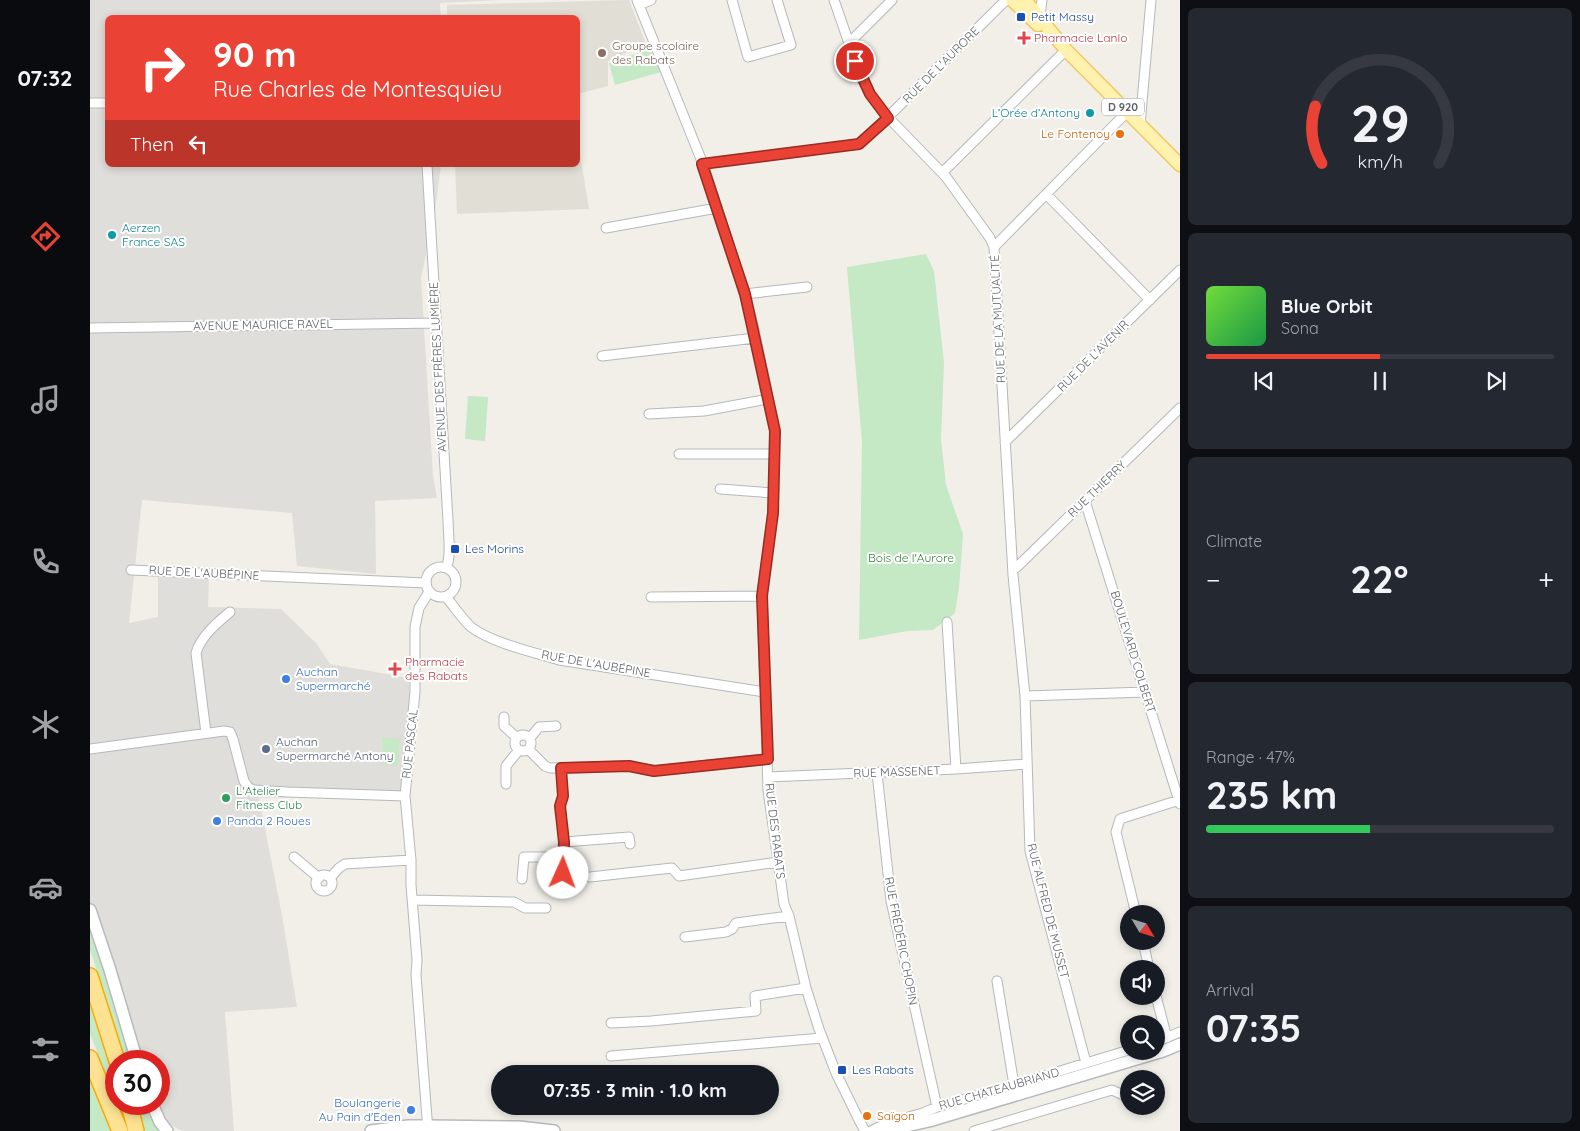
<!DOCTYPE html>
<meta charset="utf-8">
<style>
:root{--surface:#171b24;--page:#242831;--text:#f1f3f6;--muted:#9ea1a6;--line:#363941;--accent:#ea4335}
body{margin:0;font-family:Quicksand,sans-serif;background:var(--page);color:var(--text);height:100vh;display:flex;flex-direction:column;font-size:19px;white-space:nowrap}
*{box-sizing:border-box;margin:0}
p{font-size:16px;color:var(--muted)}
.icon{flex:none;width:28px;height:28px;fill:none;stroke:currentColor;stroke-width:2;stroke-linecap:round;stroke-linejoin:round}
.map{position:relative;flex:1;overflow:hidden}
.details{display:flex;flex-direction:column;gap:8px;padding:8px;background:#0d0f14;width:400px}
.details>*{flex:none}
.guide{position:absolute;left:15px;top:15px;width:475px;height:152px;border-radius:8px;box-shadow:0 2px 8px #0003;background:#ea4335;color:#fff;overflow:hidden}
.needle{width:32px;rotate:128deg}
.fabs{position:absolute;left:1030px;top:905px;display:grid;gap:10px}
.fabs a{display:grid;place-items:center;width:45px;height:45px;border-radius:50%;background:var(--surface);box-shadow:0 2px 8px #0003;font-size:25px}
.speed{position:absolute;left:15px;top:1050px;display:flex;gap:10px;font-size:25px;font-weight:700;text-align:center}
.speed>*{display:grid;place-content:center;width:65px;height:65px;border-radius:50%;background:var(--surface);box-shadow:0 2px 8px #0003;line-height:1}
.speed .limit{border:8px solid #d22;background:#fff;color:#111}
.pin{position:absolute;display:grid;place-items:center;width:42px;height:42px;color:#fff;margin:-21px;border:2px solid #fff;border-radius:50%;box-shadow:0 1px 5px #0007}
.me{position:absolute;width:55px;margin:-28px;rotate:2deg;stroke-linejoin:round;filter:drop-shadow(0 0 4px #0008)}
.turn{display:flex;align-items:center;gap:18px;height:105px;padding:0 25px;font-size:22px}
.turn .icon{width:65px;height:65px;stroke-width:2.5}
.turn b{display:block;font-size:35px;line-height:42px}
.then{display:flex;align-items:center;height:48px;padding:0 25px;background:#0003;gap:10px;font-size:19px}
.big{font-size:38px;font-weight:800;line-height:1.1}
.details .widget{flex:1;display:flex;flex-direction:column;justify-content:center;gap:8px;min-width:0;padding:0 18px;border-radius:8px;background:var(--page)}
.details .dial{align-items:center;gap:0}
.dial svg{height:130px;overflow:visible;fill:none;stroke:var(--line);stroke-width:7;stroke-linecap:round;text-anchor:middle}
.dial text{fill:var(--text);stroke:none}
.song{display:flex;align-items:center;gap:15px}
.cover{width:60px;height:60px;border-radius:8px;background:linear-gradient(135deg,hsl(100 70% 55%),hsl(140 70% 35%))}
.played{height:5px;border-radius:2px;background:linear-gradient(90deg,var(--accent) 50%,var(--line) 50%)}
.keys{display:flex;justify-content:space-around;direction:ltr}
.heat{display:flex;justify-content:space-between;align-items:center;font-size:28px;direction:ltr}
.charge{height:8px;border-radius:4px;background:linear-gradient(90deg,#34c759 47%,var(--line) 0)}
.trip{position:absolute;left:401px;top:1065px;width:288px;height:50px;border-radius:25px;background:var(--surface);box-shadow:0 2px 8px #0003;font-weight:800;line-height:50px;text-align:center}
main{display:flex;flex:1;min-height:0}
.tabs{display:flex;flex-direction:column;width:90px;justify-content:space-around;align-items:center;background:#090b0e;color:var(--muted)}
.tabs .icon{width:35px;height:35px}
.tabs .selected{color:var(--accent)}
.tabs b{font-size:22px;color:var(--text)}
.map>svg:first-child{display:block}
.industrial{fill:#e0deda}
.education{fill:#e1ded6}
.green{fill:#c5e8c5}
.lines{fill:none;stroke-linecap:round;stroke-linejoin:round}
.street-casing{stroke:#b5b8bc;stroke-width:11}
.secondary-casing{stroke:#b6babf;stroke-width:14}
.primary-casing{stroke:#f2c960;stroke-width:15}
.highway-casing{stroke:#f9ab00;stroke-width:18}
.street{stroke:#fff;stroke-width:9}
.secondary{stroke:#fff;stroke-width:11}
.primary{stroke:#fff2af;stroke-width:12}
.highway{stroke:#fde293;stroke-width:15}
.route-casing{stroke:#982c22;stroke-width:12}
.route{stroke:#ea4335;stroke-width:9}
.transit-dot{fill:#1a4fb4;stroke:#fff;stroke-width:2}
.health-dot{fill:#e0444e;stroke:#fff;stroke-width:2}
.education-dot{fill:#8d6e63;stroke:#fff;stroke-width:2}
.culture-dot{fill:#0f9aa8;stroke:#fff;stroke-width:2}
.food-dot{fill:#e8710a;stroke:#fff;stroke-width:2}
.shop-dot{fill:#3f7fe0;stroke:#fff;stroke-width:2}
.service-dot{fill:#5c6f8a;stroke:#fff;stroke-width:2}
.leisure-dot{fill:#2e9e5b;stroke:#fff;stroke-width:2}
.labels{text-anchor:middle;stroke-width:4;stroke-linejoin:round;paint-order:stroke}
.shield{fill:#fff;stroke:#8f9295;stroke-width:1}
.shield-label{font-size:11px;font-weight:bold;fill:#5f6368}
.transit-label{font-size:12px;fill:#164399;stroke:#fff;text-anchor:start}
.health-label{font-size:12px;fill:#be3a42;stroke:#fff;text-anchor:start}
.education-label{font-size:12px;fill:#785e54;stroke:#fff;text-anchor:start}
.street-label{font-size:12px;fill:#5f6368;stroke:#fff}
.culture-label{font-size:12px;fill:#0d838f;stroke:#fff;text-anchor:end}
.food-label{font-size:12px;fill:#c56008;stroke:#fff;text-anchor:end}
.park-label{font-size:12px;fill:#348238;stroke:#fff}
.shop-label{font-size:12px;fill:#366cbe;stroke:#fff;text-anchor:start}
.service-label{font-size:12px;fill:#4e5e75;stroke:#fff;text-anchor:start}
.leisure-label{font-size:12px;fill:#27864d;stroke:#fff;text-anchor:start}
</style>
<main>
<nav class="tabs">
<b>07:32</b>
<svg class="icon selected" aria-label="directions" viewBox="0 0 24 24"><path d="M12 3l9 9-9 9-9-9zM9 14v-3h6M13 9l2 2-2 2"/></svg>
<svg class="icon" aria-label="music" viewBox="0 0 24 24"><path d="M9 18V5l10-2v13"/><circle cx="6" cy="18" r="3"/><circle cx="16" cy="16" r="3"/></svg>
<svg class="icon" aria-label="phone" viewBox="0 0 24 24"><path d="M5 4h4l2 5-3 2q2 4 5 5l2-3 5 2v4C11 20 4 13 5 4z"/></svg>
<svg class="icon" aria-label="climate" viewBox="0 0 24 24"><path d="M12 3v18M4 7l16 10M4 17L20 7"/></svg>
<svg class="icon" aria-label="car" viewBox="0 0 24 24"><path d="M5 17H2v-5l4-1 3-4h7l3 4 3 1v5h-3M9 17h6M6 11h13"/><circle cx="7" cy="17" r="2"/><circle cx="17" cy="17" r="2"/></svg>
<svg class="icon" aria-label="filters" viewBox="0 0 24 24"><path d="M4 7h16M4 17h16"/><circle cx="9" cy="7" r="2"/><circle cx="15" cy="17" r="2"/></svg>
</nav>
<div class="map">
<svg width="1090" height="1131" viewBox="0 0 1090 1131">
<rect width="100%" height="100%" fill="#f1efe8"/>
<path class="industrial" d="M0 0H410L350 3 351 18H18V165H351L345 211 331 278 343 476 347 498 285 501 286 574 207 566 202 513 52 500 39 623 68 617V574L119 578 118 607 191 609 226 643 240 664 319 678 320 793 169 798 192 915 207 1007 135 1012 144 1131H92L47 1107V1104H69V1061H37L14 966 0 927Z"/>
<path class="education" d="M539 0 556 44 518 61V86L488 94V18L357 17V5Z
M488 142 499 209 367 214 365 165H488Z"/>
<path class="green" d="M560 49 571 72 525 85 519 63Z
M836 254 844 271 854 363 851 439 856 485 873 534 869 588 865 613 843 630 817 631 769 640 772 442 757 267Z
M378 396 398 397 395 441 375 439Z
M292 738 310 739 308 765H295Z
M0 927 42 1061H35L23 1020 0 950Z
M0 1001 26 1084V1099L0 1034Z
M0 1072 22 1131H0Z
M46 1104H56L59 1115 70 1131H54Z"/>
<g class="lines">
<defs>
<path id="street" d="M547 0 613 164 649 276 663 325 685 431 683 513 672 596 678 790 694 904 699 916 716 988 729 1029 746 1073 770 1122 775 1131
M642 0 658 57 701 45 687 0
M744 0 770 75 780 94 793 112 856 177 900 238 904 247 923 575 935 696 940 851 996 1063
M549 5 561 0
M950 16 952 0
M759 43 802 0
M0 103H18
M1050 125 1061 0
M613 164 769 144 803 112 916 0
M337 165 358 520C358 534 362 556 356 568
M852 173 976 50
M956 194 1060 300
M516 228 627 208
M904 247 1037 112
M655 294 717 287
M0 328 346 323
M512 356 665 338
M559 414 614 411 678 399
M915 442 1090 270
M589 454H684
M630 489 683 493
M995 501 1090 804
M336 582a15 15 0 1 1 30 0a15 15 0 1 1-30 0Z
M41 570 336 583
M923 570 928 566 1090 408
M356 597C364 606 372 619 381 627 402 643 443 652 469 660L675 692
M561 597 672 596
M857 622 866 769
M935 696 1056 692
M414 717V726L427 738
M116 733 106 653C111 636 127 623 140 612
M425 743a8 8 0 1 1 16 0a8 8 0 1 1-16 0Z
M440 738 449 727 466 726
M0 749 134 731 140 732 143 739 154 781 158 787 163 790 198 792 315 796
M439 750 455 766 460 768 539 766 563 771 677 759
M471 768 473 796 470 806 474 842 473 889
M787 773 801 901 847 1107
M678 777 866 769 937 764
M416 784V766L429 750
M474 842 539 837 540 844
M204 857 229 878
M226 883a8 8 0 1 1 16 0a8 8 0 1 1-16 0Z
M500 877 582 868 589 876 688 862
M240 878 249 868 255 864 321 860
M432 879 434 857H474
M323 900 424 902 435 908H456
M1046 914 1026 832 1030 819 1089 800
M595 937 636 932 642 929 646 923 699 916
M1053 941 1059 969
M907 981 924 1085
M1066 996 1077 1038
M521 1023 561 1021 666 1011 665 996 716 988
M1066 1042 1090 1032
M521 1056 732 1038
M338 1131 326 975 327 960 321 885V860L315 796 325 692V627L329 608 339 592
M781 1131 797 1123 833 1113 847 1107 924 1085 1039 1050
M884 1131 1022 1090 1033 1095"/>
<path id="secondary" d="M0 910 20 970 47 1061
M62 1104 70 1122 77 1131
M281 1131 318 1126H338L429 1127 464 1131
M793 1131 839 1121 1073 1051 1090 1044"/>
<path id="primary" d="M922 0 948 25
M935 0 976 50 1090 165"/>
<path id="highway" d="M0 976 27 1061
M0 1058 30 1131
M39 1104 46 1131"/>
</defs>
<use href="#street" class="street-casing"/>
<use href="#secondary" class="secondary-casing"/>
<use href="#primary" class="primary-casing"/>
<use href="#highway" class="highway-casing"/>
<use href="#street" class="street"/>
<use href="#secondary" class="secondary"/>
<use href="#primary" class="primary"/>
<use href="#highway" class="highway"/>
</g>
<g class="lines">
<defs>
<path id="route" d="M473 873 474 842 470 806 473 796 471 768 539 766 564 771 678 759 672 596 683 513 685 431 655 294 612 164 769 144 798 118 780 94 765 61"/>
</defs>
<use href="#route" class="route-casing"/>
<use href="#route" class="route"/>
</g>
<g class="transit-dot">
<rect x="926" y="12" width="10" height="10" rx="2.5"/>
<rect x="360" y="544" width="10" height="10" rx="2.5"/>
<rect x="747" y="1065" width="10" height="10" rx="2.5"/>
</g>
<g class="health-dot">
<path d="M931.5 30.5h5v5h5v5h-5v5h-5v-5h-5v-5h5z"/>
<path d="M302.5 661.5h5v5h5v5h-5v5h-5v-5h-5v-5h5z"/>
</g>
<circle class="education-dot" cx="512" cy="53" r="5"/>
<g class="culture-dot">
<circle cx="1000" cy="113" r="5"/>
<circle cx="22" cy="235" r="5"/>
</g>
<g class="food-dot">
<circle cx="1030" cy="134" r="5"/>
<circle cx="777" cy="1116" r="5"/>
</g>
<g class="shop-dot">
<circle cx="196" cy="679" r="5"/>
<circle cx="127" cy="821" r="5"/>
<circle cx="321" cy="1110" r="5"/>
</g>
<circle class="service-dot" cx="176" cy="749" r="5"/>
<circle class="leisure-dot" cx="136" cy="798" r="5"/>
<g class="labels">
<rect class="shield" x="1012" y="98.5" width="42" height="17" rx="4"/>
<g class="shield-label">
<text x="1033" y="111">D 920</text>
</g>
<g class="transit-label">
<text x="941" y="21">Petit Massy</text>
<text x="375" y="553">Les Morins</text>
<text x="762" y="1074">Les Rabats</text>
</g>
<g class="health-label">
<text x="944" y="42">Pharmacie Lanlo</text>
<text x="315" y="666">Pharmacie<tspan x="315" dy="14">des Rabats</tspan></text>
</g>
<g class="education-label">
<text x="522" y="50">Groupe scolaire<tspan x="522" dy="14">des Rabats</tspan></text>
</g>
<g class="street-label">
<text transform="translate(851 65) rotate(-45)" y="4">RUE DE L'AURORE</text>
<text transform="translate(908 319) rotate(-93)" y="4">RUE DE LA MUTUALITÉ</text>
<text transform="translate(173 325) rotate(-1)" y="4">AVENUE MAURICE RAVEL</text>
<text transform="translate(1003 356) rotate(-45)" y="4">RUE DE L'AVENIR</text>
<text transform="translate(348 367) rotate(-93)" y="4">AVENUE DES FRÈRES LUMIÈRE</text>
<text transform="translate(1007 489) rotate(-44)" y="4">RUE THIERRY</text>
<text transform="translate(114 573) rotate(3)" y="4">RUE DE L'AUBÉPINE</text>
<text transform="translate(1043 652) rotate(73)" y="4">BOULEVARD COLBERT</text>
<text transform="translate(506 664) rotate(10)" y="4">RUE DE L'AUBÉPINE</text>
<text transform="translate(320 744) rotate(-84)" y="4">RUE PASCAL</text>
<text transform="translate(807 772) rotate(-2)" y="4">RUE MASSENET</text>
<text transform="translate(685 831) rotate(83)" y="4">RUE DES RABATS</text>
<text transform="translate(958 911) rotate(76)" y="4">RUE ALFRED DE MUSSET</text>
<text transform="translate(811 941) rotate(79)" y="4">RUE FRÉDÉRIC CHOPIN</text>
<text transform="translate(909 1089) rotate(-16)" y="4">RUE CHATEAUBRIAND</text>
</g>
<g class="culture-label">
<text x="990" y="117">L’Orée d’Antony</text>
<text x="32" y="232" text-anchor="start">Aerzen<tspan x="32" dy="14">France SAS</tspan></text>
</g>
<g class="food-label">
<text x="1020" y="138">Le Fontenoy</text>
<text x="787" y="1120" text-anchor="start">Saïgon</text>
</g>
<g class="park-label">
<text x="821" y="562">Bois de l'Aurore</text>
</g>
<g class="shop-label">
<text x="206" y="676">Auchan<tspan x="206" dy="14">Supermarché</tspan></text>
<text x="137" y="825">Panda 2 Roues</text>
<text x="311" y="1107" text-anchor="end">Boulangerie<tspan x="311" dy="14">Au Pain d'Eden</tspan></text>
</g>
<g class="service-label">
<text x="186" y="746">Auchan<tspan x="186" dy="14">Supermarché Antony</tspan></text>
</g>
<g class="leisure-label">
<text x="146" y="795">L'Atelier<tspan x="146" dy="14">Fitness Club</tspan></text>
</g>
</g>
</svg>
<div class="fabs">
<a><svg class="needle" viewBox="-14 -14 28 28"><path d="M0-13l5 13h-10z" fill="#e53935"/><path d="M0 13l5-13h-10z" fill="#9ea1a6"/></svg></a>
<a><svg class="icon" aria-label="sound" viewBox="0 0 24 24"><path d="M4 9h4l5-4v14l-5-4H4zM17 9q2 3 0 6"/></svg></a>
<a><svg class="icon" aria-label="search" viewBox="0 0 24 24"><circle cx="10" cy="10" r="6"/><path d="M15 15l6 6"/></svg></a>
<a><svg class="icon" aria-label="layers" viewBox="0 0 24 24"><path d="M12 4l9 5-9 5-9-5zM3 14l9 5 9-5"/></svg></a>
</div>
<div class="speed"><div class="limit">30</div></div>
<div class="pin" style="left:765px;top:61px;background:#d93025"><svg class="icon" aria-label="arrive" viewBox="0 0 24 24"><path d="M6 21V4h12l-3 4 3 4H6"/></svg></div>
<svg class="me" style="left:473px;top:873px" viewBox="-20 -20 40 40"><circle r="19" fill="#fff"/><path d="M0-13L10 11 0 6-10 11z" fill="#ea4335"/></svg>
<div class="trip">07:35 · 3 min · 1.0 km</div>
<div class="guide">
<div class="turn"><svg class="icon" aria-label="right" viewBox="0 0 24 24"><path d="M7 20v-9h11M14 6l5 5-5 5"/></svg><div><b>90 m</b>Rue Charles de Montesquieu</div></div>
<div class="then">Then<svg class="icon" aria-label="left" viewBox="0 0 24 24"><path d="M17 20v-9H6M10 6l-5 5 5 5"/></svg></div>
</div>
</div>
<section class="details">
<div class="widget dial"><svg viewBox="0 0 100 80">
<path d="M14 69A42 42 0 1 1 86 69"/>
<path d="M14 69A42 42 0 0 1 10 34" stroke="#ea4335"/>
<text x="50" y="56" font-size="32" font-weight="700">29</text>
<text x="50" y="72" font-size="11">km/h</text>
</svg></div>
<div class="widget">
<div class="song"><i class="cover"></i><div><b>Blue Orbit</b><p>Sona</p></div></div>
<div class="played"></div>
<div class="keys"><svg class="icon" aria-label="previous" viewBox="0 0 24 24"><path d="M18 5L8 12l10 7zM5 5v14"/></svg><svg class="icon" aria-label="pause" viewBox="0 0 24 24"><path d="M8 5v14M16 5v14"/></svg><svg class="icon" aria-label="next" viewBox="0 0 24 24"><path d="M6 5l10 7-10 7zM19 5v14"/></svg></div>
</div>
<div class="widget"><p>Climate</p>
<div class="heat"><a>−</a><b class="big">22°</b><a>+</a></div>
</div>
<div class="widget"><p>Range · 47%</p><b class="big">235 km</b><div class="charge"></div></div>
<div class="widget"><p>Arrival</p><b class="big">07:35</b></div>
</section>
</main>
